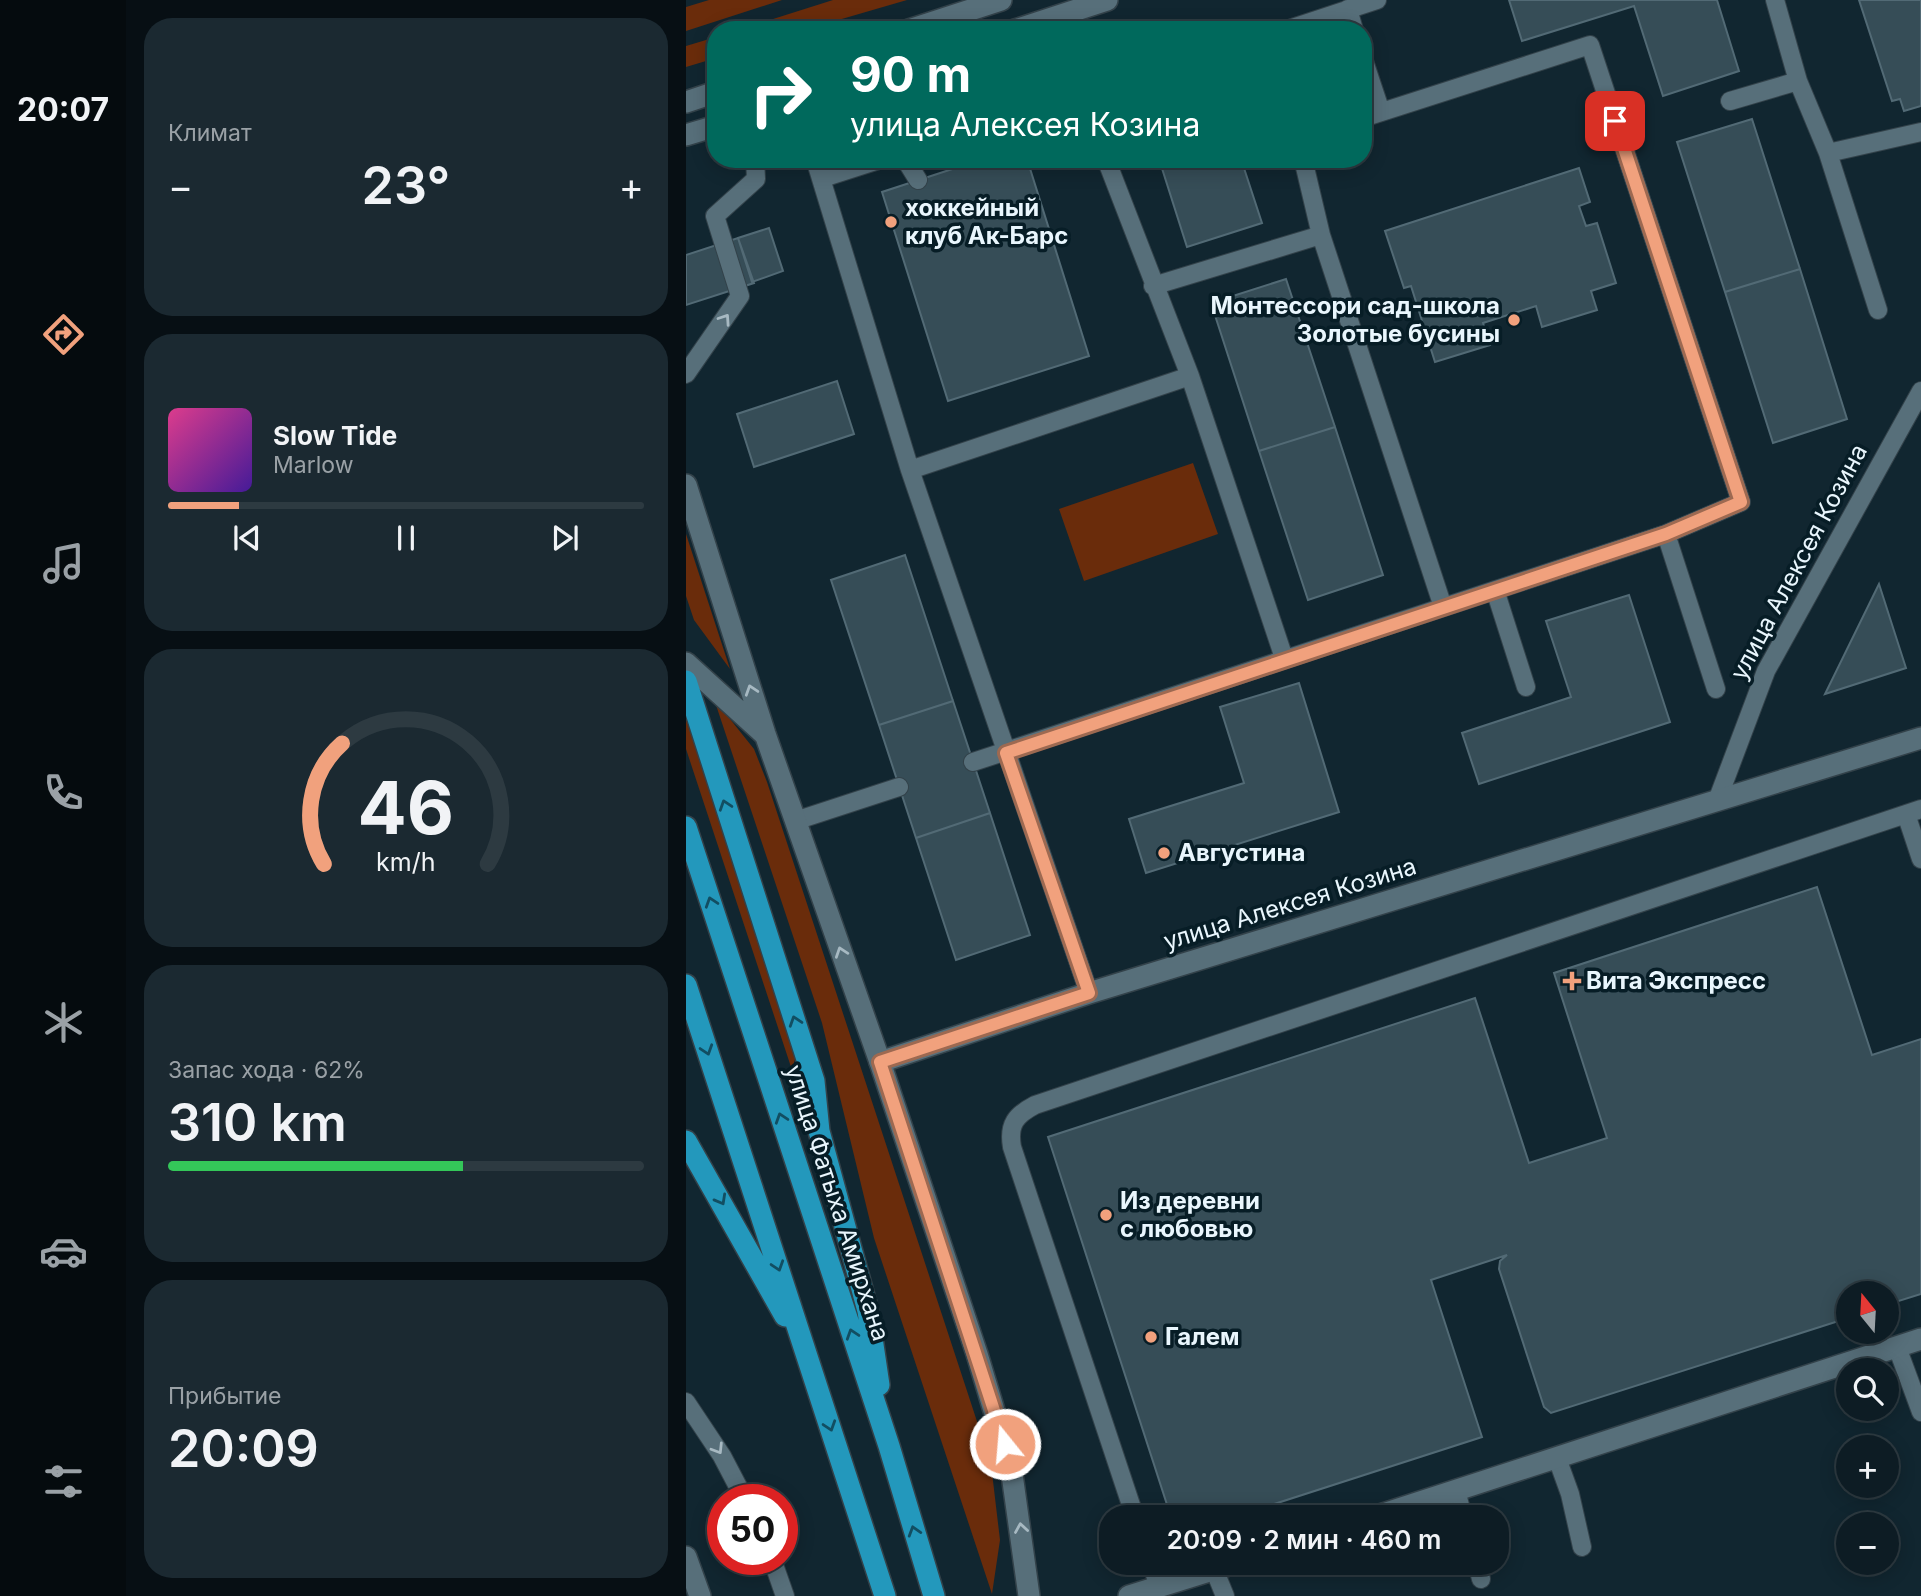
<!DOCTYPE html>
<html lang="ru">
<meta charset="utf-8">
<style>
:root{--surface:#0d1c24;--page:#1b2931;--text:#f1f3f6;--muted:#9aa1a6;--line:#2d3a41;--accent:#f1a17d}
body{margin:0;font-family:Inter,sans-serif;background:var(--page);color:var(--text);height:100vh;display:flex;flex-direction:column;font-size:26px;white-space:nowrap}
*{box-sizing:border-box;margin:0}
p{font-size:23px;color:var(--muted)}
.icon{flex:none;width:38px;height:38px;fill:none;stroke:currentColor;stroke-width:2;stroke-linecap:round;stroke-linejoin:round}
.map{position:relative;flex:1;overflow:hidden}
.drawer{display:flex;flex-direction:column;gap:18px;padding:18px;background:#070f14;width:560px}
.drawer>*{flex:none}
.top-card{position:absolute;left:21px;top:21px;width:665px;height:147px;border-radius:28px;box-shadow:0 4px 18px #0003,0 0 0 2px var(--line);background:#00695c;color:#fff;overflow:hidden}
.needle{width:46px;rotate:342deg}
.fabs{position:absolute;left:1150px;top:1281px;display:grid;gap:14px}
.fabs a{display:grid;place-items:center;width:63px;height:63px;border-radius:50%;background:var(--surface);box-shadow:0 4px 18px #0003,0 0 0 2px var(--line);font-size:35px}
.speed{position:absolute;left:21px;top:1484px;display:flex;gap:14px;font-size:35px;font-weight:700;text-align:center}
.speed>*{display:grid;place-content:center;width:91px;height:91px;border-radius:50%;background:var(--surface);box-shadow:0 4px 18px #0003,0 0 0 2px var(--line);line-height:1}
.speed .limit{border:10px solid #d22;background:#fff;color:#111}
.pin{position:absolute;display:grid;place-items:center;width:60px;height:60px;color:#fff;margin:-30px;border-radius:14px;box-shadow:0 4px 10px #0006}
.me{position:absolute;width:77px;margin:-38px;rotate:343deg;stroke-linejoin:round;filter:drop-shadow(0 0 5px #0008)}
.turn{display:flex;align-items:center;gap:24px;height:147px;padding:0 28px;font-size:32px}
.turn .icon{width:91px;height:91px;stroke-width:2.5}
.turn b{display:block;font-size:49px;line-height:60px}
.big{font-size:52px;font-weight:600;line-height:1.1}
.drawer .widget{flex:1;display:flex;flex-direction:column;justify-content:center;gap:10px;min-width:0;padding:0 24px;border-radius:28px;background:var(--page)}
.drawer .dial{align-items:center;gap:0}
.dial svg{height:182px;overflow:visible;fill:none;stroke:var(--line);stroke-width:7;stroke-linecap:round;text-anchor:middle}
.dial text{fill:var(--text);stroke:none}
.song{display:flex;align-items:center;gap:21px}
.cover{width:84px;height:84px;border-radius:10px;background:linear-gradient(135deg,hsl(330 70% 55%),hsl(260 70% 35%))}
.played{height:7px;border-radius:4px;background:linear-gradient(90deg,var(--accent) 15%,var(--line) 15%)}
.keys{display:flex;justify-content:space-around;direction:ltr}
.heat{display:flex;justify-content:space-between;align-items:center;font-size:38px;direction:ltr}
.charge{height:10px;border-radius:5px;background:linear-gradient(90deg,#34c759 62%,var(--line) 0)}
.trip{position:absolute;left:413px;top:1505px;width:410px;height:70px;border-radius:28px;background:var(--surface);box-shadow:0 4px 18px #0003,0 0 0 2px var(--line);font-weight:600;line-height:70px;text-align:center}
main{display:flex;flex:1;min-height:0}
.tabs{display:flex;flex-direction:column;width:126px;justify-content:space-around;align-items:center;background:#050b0e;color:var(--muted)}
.tabs .icon{width:49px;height:49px}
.tabs .current{color:var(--accent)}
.tabs b{font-size:32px;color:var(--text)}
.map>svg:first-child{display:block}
.green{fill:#6a2c0b}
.building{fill:#364d57;stroke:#526a75;stroke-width:2}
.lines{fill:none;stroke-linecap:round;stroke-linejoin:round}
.service-casing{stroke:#33424a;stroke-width:20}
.minor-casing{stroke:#33424a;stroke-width:24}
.secondary-casing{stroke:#33424a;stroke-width:24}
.primary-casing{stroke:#33424a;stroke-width:24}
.service{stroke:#576f7a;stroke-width:18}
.minor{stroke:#576f7a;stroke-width:21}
.secondary{stroke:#576f7a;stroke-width:21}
.primary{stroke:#2398bc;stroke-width:21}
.oneway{stroke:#a7b9c2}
.oneway2{stroke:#124e62}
.route-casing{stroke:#9d6951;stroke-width:18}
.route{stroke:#f1a17d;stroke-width:12}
.poi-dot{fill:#f1a17d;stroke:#071d26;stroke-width:2.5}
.labels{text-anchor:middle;stroke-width:7;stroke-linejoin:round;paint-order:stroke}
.poi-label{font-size:24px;font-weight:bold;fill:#e9f6fd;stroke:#071d26;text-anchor:start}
.street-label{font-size:24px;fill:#e9f6fd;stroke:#071d26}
</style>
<main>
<nav class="tabs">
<b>20:07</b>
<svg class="icon current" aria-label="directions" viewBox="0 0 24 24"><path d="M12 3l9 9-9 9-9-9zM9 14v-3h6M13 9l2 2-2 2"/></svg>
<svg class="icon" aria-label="music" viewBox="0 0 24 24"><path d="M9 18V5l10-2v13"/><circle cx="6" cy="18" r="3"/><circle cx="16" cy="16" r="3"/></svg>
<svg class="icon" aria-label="phone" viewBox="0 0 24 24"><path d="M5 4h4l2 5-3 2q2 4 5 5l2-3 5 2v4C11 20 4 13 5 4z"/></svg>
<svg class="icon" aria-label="climate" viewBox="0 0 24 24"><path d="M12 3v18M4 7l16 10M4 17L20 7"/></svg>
<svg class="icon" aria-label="car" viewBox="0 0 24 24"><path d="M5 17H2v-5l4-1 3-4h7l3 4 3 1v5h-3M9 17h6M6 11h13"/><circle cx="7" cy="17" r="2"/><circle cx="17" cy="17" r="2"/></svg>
<svg class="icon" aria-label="filters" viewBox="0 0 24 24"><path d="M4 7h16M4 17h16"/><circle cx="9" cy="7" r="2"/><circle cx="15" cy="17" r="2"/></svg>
</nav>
<section class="drawer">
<div class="widget"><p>Климат</p>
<div class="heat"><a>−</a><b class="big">23°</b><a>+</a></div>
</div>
<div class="widget">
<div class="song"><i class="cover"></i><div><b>Slow Tide</b><p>Marlow</p></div></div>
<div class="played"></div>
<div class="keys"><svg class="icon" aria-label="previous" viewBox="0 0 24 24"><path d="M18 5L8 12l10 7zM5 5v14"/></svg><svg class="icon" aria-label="pause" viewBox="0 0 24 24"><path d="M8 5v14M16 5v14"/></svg><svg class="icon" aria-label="next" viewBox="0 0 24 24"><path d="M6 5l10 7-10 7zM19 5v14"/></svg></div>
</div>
<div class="widget dial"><svg viewBox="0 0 100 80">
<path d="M14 69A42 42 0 1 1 86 69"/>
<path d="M14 69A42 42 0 0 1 22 16" stroke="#f1a17d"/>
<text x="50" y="56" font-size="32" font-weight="700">46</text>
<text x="50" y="72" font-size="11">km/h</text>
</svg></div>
<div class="widget"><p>Запас хода · 62%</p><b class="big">310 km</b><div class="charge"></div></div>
<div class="widget"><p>Прибытие</p><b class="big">20:09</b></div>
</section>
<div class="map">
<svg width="1235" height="1596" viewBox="0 0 1235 1596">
<rect width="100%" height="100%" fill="#112630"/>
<path class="green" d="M23 0H96L0 31V7Z
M147 0H221L118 30H52Z
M30 37V58L0 67V46Z
M507 463 532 534 398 581 373 509Z
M0 534 44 669 8 620 0 596Z
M28 699 68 749 81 782 305 1464 314 1540 306 1594 188 1238 136 1023Z
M0 709 111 1052 106 1070 0 749Z"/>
<path class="building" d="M823 0H1031L1053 71 977 96 948 6 836 41Z
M1173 0H1235V106L1218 111 1214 99 1206 101Z
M1066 119 1114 269 1039 292 991 142Z
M297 159H341L403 356 262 401 196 192Z
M473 159H555L576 223 501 247Z
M893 168 904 202 893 206 900 226 911 223 930 283 905 291 911 310 856 327 850 306 797 323 804 345 749 362 725 286 718 288 699 231Z
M83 228 97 271 66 282 52 238Z
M52 238 68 283 0 305V255Z
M1114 269 1161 419 1087 443 1039 292Z
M600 279 649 427 573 451 525 303Z
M151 381 168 434 68 467 51 414Z
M649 427 697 575 622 600 573 451Z
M219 555 267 701 193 725 145 580Z
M1193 584 1220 668 1139 694Z
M943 595 984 722 793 784 776 733 885 697 860 621Z
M613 683 653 812 460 873 443 819 558 783 534 707Z
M267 701 304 813 230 838 193 725Z
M304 813 344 935 270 960 230 838Z
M1131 887 1186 1055 1235 1039V1294L1200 1305V1293H1162V1318L865 1413 858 1407 813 1269 814 1261 821 1255 745 1280 796 1437 548 1517H485L362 1137 789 998 843 1163 921 1138 868 973Z"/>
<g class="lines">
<defs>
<path id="service" d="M1089 0 1112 81 1142 153 1192 310
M662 9 668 30
M600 30 691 0
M677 58 695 112
M1044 101 1112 81
M1142 153 1235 132
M129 159 224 470 403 993
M219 159 232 180
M420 159 504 376 598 658
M617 159 635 235 757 607
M137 178 196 159
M467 286 635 235
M0 374 54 296 29 216 70 179 69 159
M224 470 504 376
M980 534 1030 689
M809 590 840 687
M287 762 980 534 1055 502 904 45 677 118
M1031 801 1080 671 1235 391
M1220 814 1235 859
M109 821 213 787
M1211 1347 1235 1412
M0 1402 36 1456 59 1500
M871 1458 884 1494 896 1547
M770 1490 777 1517
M449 1517 326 1147C322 1124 330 1115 349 1105L1235 809
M86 1559 99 1596
M465 1563 473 1587
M791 1563 795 1579
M528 1569 539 1596"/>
<path id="minor" d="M194 1062 403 993 1235 738
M688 1517 1235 1339
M443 1596 549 1563"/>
<path id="secondary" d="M223 30 315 0
M329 30 421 0
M0 102 30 92
M0 135 30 126
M0 485 79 734 194 1062 291 1354 325 1467 343 1596
M0 663 77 733
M0 1557 14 1596"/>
<path id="primary" d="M0 681 128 1081 133 1131 182 1311 193 1385
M0 827 203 1446 248 1596
M0 985 199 1596
M0 1141 99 1316"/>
</defs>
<use href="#service" class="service-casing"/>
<use href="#minor" class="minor-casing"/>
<use href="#secondary" class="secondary-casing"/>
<use href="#primary" class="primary-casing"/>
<use href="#service" class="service"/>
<use href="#minor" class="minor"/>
<use href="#secondary" class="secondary"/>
<use href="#primary" class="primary"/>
</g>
<defs><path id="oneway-chevron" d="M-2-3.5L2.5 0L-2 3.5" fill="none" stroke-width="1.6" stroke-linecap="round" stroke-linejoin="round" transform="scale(1.75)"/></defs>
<g class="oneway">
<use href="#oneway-chevron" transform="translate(39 319) rotate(-56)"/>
<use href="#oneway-chevron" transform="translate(65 690) rotate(-108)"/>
<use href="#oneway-chevron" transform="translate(155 952) rotate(-109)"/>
<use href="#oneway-chevron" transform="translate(32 1449) rotate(58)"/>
<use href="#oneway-chevron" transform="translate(335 1528) rotate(-99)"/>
</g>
<g class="oneway2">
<use href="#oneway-chevron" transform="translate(39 805) rotate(-108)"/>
<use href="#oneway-chevron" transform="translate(25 902) rotate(-108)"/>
<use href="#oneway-chevron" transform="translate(109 1021) rotate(-108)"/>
<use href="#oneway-chevron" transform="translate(21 1050) rotate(72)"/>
<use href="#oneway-chevron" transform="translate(95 1118) rotate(-108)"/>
<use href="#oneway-chevron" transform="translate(35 1200) rotate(61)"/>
<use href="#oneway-chevron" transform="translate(92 1266) rotate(72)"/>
<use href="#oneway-chevron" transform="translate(166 1334) rotate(-108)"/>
<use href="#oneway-chevron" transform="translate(144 1426) rotate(72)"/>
<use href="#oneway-chevron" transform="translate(228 1531) rotate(-107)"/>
</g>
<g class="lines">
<defs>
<path id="route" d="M319 1444 194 1062 403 993 320 753 980 534 1055 502 929 121"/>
</defs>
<use href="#route" class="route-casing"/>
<use href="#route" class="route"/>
</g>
<g class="poi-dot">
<circle cx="205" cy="222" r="7"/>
<circle cx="828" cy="320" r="7"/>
<circle cx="478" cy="853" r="7"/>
<path d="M882.5 970.5h7v7h7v7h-7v7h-7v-7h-7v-7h7z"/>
<circle cx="420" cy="1215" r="7"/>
<circle cx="465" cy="1337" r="7"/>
</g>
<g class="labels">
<g class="poi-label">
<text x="219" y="216">хоккейный<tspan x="219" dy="28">клуб Ак-Барс</tspan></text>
<text x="814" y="314" text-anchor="end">Монтессори сад-школа<tspan x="814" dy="28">Золотые бусины</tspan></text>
<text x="492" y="861">Августина</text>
<text x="900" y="989">Вита Экспресс</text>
<text x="434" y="1209">Из деревни<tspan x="434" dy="28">с любовью</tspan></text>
<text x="479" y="1345">Галем</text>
</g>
<g class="street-label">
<text transform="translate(1113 562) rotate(-62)" y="8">улица Алексея Козина</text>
<text transform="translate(604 904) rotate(-17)" y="8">улица Алексея Козина</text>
<text transform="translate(151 1203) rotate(72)" y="8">улица Фатыха Амирхана</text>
</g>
</g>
</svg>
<div class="fabs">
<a><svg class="needle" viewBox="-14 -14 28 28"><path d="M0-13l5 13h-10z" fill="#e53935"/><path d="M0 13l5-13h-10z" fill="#9aa1a6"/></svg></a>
<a><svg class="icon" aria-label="search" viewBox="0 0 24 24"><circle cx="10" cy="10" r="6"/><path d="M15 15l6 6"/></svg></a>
<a>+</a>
<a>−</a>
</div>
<div class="speed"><div class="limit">50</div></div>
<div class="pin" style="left:929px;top:121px;background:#d93025"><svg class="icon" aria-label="arrive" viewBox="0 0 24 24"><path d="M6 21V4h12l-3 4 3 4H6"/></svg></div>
<svg class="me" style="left:319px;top:1444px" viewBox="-20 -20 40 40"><circle r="17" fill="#f1a17d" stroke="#fff" stroke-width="3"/><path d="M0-11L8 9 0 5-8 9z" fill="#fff"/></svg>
<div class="trip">20:09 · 2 мин · 460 m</div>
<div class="top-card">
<div class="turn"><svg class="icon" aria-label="right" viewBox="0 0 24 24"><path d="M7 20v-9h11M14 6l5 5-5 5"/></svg><div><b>90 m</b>улица Алексея Козина</div></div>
</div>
</div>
</main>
